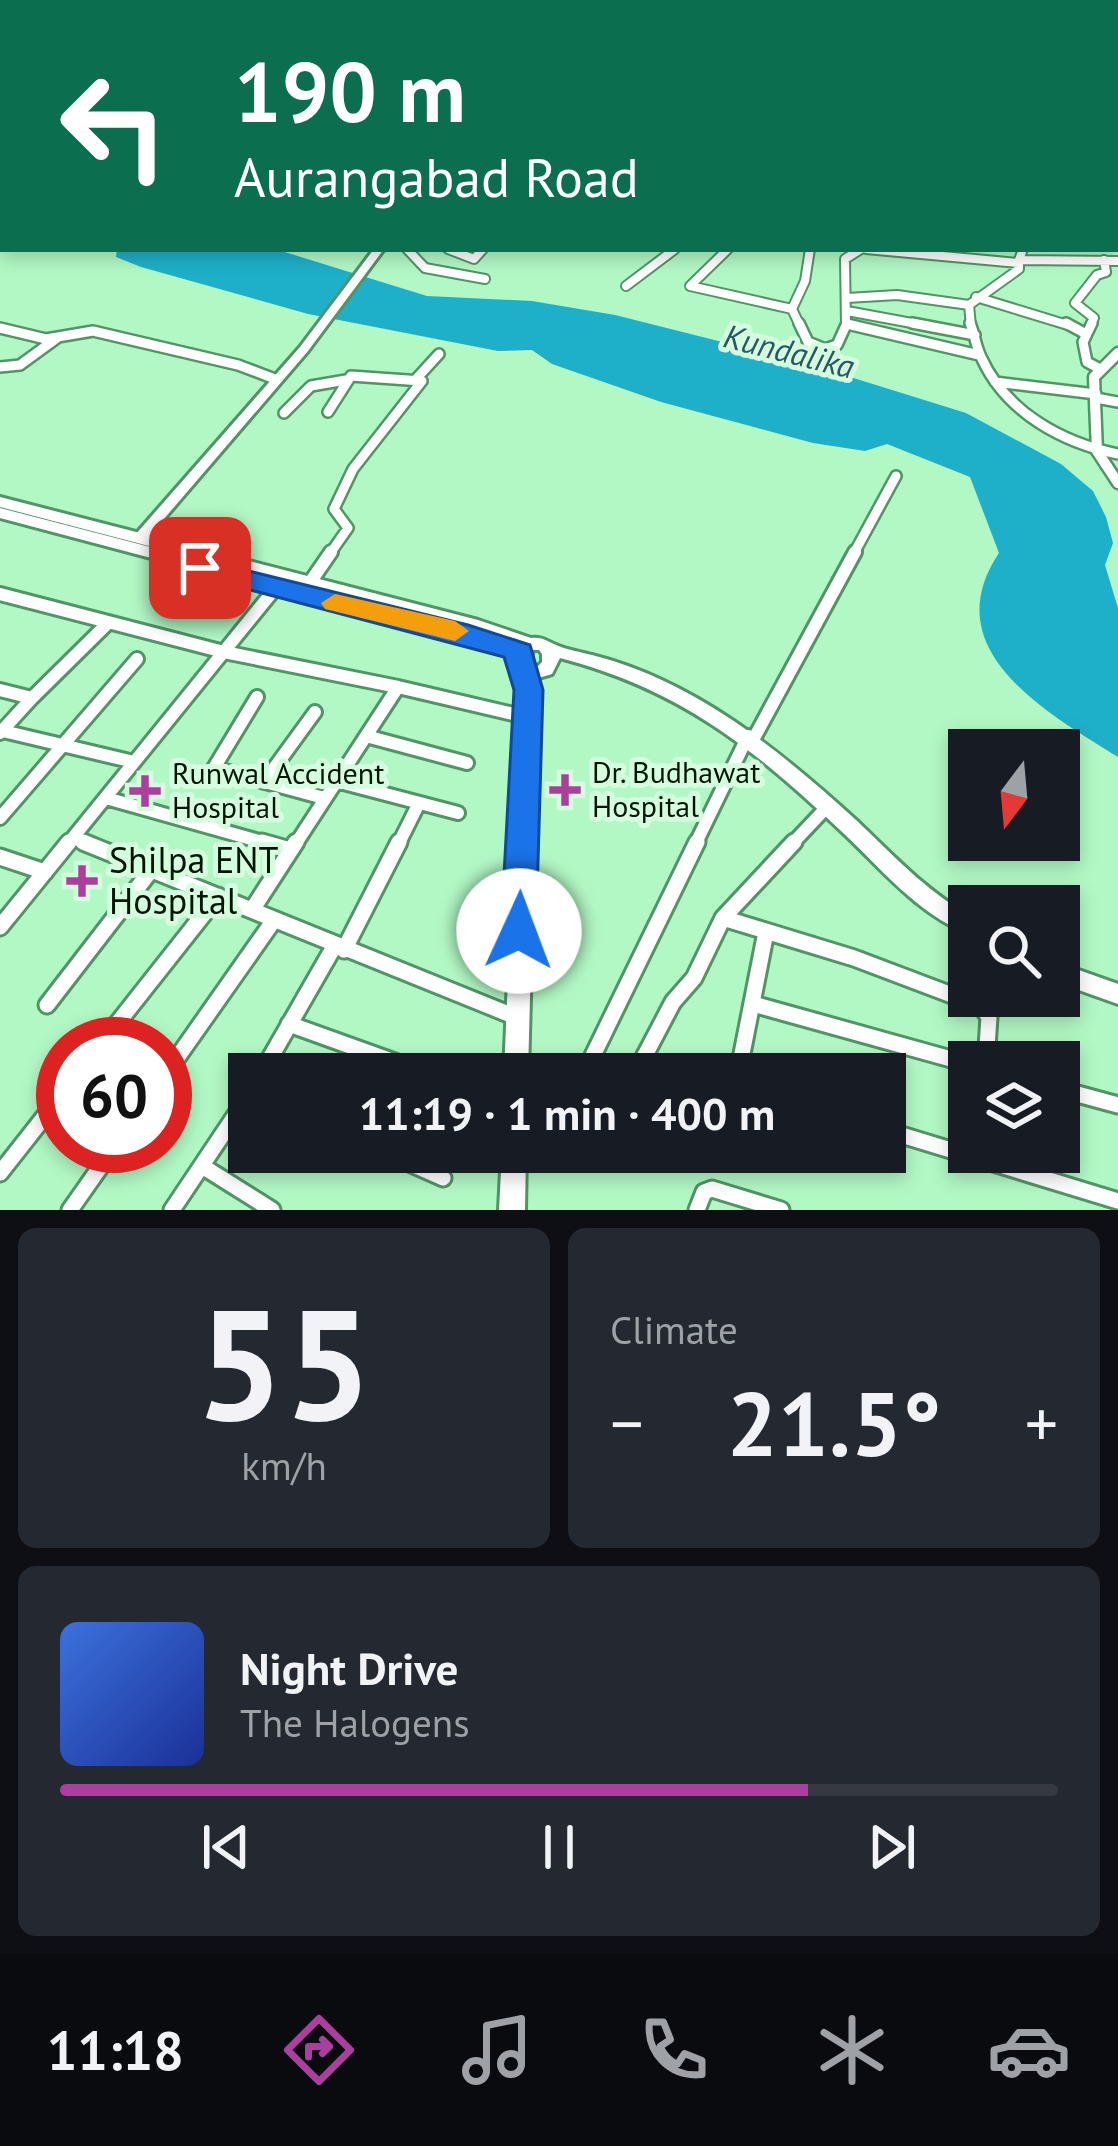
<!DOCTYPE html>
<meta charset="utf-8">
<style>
:root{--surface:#171b24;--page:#242831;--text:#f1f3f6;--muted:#9ea1a6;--line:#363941;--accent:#ab3f9e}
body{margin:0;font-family:"PT Sans",sans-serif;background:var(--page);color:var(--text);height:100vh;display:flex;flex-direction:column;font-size:45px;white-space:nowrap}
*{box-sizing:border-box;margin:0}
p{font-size:39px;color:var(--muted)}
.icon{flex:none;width:66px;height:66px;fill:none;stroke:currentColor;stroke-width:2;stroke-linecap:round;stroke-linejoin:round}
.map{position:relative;height:1210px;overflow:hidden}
.details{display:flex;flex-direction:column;gap:18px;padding:18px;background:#0d0f14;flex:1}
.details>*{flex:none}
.banner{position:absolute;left:0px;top:0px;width:1119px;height:252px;box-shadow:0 6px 18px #0003;background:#0b6e4f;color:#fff;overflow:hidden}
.needle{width:78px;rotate:196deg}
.tools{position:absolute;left:948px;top:729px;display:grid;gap:24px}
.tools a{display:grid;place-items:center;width:132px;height:132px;border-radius:0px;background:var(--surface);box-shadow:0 6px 18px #0003;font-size:60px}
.speed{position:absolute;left:36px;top:1017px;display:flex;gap:24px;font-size:60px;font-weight:700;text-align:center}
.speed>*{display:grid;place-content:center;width:156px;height:156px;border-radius:50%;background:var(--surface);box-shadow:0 6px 18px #0003;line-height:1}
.speed .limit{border:18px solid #d22;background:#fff;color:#111}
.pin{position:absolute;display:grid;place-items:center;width:102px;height:102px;color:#fff;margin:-51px;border-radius:24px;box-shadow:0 6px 18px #0006}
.me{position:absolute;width:132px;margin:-66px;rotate:2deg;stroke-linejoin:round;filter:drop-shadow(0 0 9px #0008)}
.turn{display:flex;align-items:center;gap:42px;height:252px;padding:0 36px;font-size:54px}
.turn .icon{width:156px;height:156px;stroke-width:2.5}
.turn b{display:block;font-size:84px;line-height:102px}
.big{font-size:90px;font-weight:700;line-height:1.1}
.details .widget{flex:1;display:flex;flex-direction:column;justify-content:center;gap:18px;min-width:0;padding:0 42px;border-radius:18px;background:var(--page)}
.details .dial{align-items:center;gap:0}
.dial b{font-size:156px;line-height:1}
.song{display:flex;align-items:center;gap:36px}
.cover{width:144px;height:144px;border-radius:18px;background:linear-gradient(135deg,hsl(220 70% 55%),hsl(230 70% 35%))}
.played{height:12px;border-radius:6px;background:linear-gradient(90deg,var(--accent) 75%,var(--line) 75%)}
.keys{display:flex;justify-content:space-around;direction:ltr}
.heat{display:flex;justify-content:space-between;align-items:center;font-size:66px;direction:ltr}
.details .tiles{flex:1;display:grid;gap:18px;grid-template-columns:1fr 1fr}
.widget:last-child{grid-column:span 2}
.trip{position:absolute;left:228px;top:1053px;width:678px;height:120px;border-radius:0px;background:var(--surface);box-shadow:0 6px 18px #0003;font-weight:700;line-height:120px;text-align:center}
.tabs{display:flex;height:192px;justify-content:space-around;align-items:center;background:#090b0e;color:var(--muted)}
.tabs .icon{width:84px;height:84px}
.tabs .selected{color:var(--accent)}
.tabs b{font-size:54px;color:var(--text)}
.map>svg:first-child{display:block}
.water{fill:#1fb0c9}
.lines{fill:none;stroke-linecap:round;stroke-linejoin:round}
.minor-far4-casing{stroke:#519466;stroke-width:9}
.minor-far3-casing{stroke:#519466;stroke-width:12}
.minor-far2-casing{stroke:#519466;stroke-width:14}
.minor-far1-casing{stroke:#519466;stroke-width:18}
.minor-casing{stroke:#519466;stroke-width:21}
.tertiary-far1-casing{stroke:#519466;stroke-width:9}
.tertiary-casing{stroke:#519466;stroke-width:15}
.secondary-casing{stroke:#519466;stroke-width:6}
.primary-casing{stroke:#519466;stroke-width:6}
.minor-far4{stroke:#fff;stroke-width:6}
.minor-far3{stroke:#fff;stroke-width:8}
.minor-far2{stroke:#fff;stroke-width:9}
.minor-far1{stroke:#fff;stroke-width:12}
.minor{stroke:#fff;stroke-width:15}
.tertiary-far1{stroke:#fff;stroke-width:6}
.tertiary{stroke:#fff;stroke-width:10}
.secondary{fill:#fff;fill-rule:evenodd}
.primary{fill:#fff;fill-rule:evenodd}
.route{fill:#1a73e8;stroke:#114b97;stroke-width:3}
.slow{fill:#f59e0b}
.poi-dot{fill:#ab3f9e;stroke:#d5fedf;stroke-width:4.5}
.labels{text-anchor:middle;stroke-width:10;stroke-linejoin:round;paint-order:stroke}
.poi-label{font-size:30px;fill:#001605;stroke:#d5fedf;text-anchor:start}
.water-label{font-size:33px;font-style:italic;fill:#245a65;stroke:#d5fedf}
.near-poi-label{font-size:36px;fill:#001605;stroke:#d5fedf;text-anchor:start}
</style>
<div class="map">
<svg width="1118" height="1210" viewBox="0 0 1118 1210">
<rect width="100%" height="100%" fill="#b2f8c5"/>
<path class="water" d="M117 249H275L427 296 532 301 615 315 802 362 966 413 1061 464 1093 491 1106 517 1113 543 1105 565 1118 608V757C1046 712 934 650 999 553L970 477 887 444 865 451 813 443 661 402 552 364 532 350 498 351 308 314 141 267 116 257Z"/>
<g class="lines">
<defs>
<path id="minor-far4" d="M72 0 100 3
M638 0 655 3
M695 0 712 3
M958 0 980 3
M27 3 34 0
M738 3 742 0
M769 3 773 0
M862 3 866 0"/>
<path id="minor-far3" d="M407 249 425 268 485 279
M448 249 474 259 483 249
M728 249 690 286 792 309 805 281 810 249
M866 249 1019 263
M1023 249 1019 260 1118 261
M626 286 675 249
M976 297 1071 326
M847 298 897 295 969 305
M792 309 800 326
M847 311 928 326
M847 324 856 326
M846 326 845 259 861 249
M971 326 969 305 1019 269V260
M1090 326 1094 318 1075 303 1097 275 1106 272 1104 260"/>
<path id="minor-far2" d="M799 323 808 342 825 349 837 345 847 323
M912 323 975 335
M970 323C975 335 976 348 982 359 1007 413 1063 443 1118 454
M1066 323 1086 334
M1092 323 1083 342 1087 362 1100 369
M847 324 979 355
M0 328 46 339 93 331 238 365 275 379
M0 367 20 365 57 338
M417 378 439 354
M995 382 1096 394
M1096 398 1118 402
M328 412 351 376 422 381 353 469 334 509 348 528 329 555
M284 413 311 386 346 380
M853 555 896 476"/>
<path id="minor-far1" d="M309 584 331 552
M0 594 224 652 398 687 295 845
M398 687 526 717
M0 690 32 698 0 733
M257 697 214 768 324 798
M32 698 108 623
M3 731 134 762
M366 736 467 763
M753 740 855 552
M336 781 458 813
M264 782 315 712
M106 798 273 845
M0 818 137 659
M73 838 91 845
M67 845 282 580
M398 845 419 803
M695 845 748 736
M791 845 826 808"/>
<path id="minor" d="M83 842 516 1017
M262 842 290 850
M0 857 45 872
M252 910 296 842
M723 918 854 958 981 1006 989 1017 986 1062
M0 927 69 842
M344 950 399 842
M753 1004 969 1064
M47 1005 152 869
M289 1024 428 1074
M101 1044 218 896
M642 1061 673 1002 694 978 723 918 794 842
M517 1068 586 1069
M261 1074 335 945
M584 1074 697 842
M738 1074 766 932
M165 1075 274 920
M1059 1089 1118 1105
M885 1130 1118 1201
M384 1152 443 1178
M202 1166 272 1210
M0 1173 63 1093
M70 1210 115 1146
M172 1210 249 1095
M697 1210 704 1192 712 1189 781 1210"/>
<path id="tertiary-far1" d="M257 0H264
M408 0 428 3"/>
<path id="tertiary" d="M1118 353 1094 377 1097 451 1118 483"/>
<path id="secondary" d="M0 111H3V117H0Z
M1116 111H1118V117H1116Z
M374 249H384L308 351 145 541H135L133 538 135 535 300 347Z"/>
<path id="primary" d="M0 497 478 620 531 638C543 637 546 641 556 645 567 650 581 652 592 655 695 681 779 750 856 820 892 854 926 891 969 915V934C917 914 880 867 840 830 752 747 679 689 560 658L552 674 535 679 538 690 528 1074H504L520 690 512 660 517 645 474 631 0 507ZM533 650H539L542 654V662L537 667 530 662Z
M0 508 404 613 412 619 404 625 0 518Z
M1059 963 1118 984V1004L1059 983Z
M502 1152H526L525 1210H499Z"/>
</defs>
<use href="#minor-far4" class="minor-far4-casing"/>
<use href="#minor-far3" class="minor-far3-casing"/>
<use href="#minor-far2" class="minor-far2-casing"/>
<use href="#minor-far1" class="minor-far1-casing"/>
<use href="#minor" class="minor-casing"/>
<use href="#tertiary-far1" class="tertiary-far1-casing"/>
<use href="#tertiary" class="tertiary-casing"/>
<use href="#secondary" class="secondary-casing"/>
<use href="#primary" class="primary-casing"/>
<use href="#minor-far4" class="minor-far4"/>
<use href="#minor-far3" class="minor-far3"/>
<use href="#minor-far2" class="minor-far2"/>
<use href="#minor-far1" class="minor-far1"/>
<use href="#minor" class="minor"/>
<use href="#tertiary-far1" class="tertiary-far1"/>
<use href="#tertiary" class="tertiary"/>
<use href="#secondary" class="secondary"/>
<use href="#primary" class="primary"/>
</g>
<path class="route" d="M200 559 468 625 530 645 543 690 536 931 531 942 519 946 506 942 501 931 514 690 504 657 190 574 186 568 190 562Z"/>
<path class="slow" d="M335 594 455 621 469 631 455 641 325 609 321 603Z"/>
<g class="poi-dot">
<path d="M559 772h12v12h12v12h-12v12h-12v-12h-12v-12h12z"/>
<path d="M139 773h12v12h12v12h-12v12h-12v-12h-12v-12h12z"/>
<path d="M76 863h12v12h12v12h-12v12h-12v-12h-12v-12h12z"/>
</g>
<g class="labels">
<g class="poi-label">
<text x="592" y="783">Dr. Budhawat<tspan x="592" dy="34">Hospital</tspan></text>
<text x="172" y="784">Runwal Accident<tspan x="172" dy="34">Hospital</tspan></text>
</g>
<g class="water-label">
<text transform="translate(789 351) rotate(14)" y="12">Kundalika</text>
</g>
<g class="near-poi-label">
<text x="109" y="873">Shilpa ENT<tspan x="109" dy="41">Hospital</tspan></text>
</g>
</g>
</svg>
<div class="tools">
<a><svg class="needle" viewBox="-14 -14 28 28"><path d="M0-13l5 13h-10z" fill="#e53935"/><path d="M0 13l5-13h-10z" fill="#9ea1a6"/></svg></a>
<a><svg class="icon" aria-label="search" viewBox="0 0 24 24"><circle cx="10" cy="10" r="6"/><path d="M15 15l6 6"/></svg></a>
<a><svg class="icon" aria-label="layers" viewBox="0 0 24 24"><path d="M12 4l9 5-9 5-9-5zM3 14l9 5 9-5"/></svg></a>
</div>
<div class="speed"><div class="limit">60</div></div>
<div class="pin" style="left:200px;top:568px;background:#d93025"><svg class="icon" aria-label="arrive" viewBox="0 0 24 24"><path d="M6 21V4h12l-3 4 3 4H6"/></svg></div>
<svg class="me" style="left:519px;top:931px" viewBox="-20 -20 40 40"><circle r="19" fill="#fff"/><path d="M0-13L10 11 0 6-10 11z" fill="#1a73e8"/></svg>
<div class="trip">11:19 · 1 min · 400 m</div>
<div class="banner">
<div class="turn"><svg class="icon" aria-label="left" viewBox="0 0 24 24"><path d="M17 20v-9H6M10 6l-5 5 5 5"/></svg><div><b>190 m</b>Aurangabad Road</div></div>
</div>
</div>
<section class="details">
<div class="tiles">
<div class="widget dial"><b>55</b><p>km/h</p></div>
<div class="widget"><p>Climate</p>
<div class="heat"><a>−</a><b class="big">21.5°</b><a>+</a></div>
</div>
<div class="widget">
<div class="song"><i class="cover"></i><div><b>Night Drive</b><p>The Halogens</p></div></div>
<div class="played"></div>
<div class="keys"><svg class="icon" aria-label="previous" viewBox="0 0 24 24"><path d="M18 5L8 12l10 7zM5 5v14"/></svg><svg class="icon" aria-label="pause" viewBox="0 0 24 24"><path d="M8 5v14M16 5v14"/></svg><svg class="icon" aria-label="next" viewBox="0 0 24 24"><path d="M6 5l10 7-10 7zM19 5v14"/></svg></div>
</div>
</div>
</section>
<nav class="tabs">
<b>11:18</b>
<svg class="icon selected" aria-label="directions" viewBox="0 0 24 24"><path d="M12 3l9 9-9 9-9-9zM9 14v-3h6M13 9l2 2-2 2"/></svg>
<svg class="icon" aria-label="music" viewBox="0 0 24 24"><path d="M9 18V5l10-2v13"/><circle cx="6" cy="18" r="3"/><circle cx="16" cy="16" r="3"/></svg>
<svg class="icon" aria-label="phone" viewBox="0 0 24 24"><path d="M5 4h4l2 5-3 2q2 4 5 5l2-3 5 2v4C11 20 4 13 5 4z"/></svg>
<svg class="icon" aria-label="climate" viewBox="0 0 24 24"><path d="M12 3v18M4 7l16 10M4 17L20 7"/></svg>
<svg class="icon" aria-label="car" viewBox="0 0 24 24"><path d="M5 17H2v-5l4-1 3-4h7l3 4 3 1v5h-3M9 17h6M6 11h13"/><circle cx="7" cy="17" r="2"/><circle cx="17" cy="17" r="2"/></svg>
</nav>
